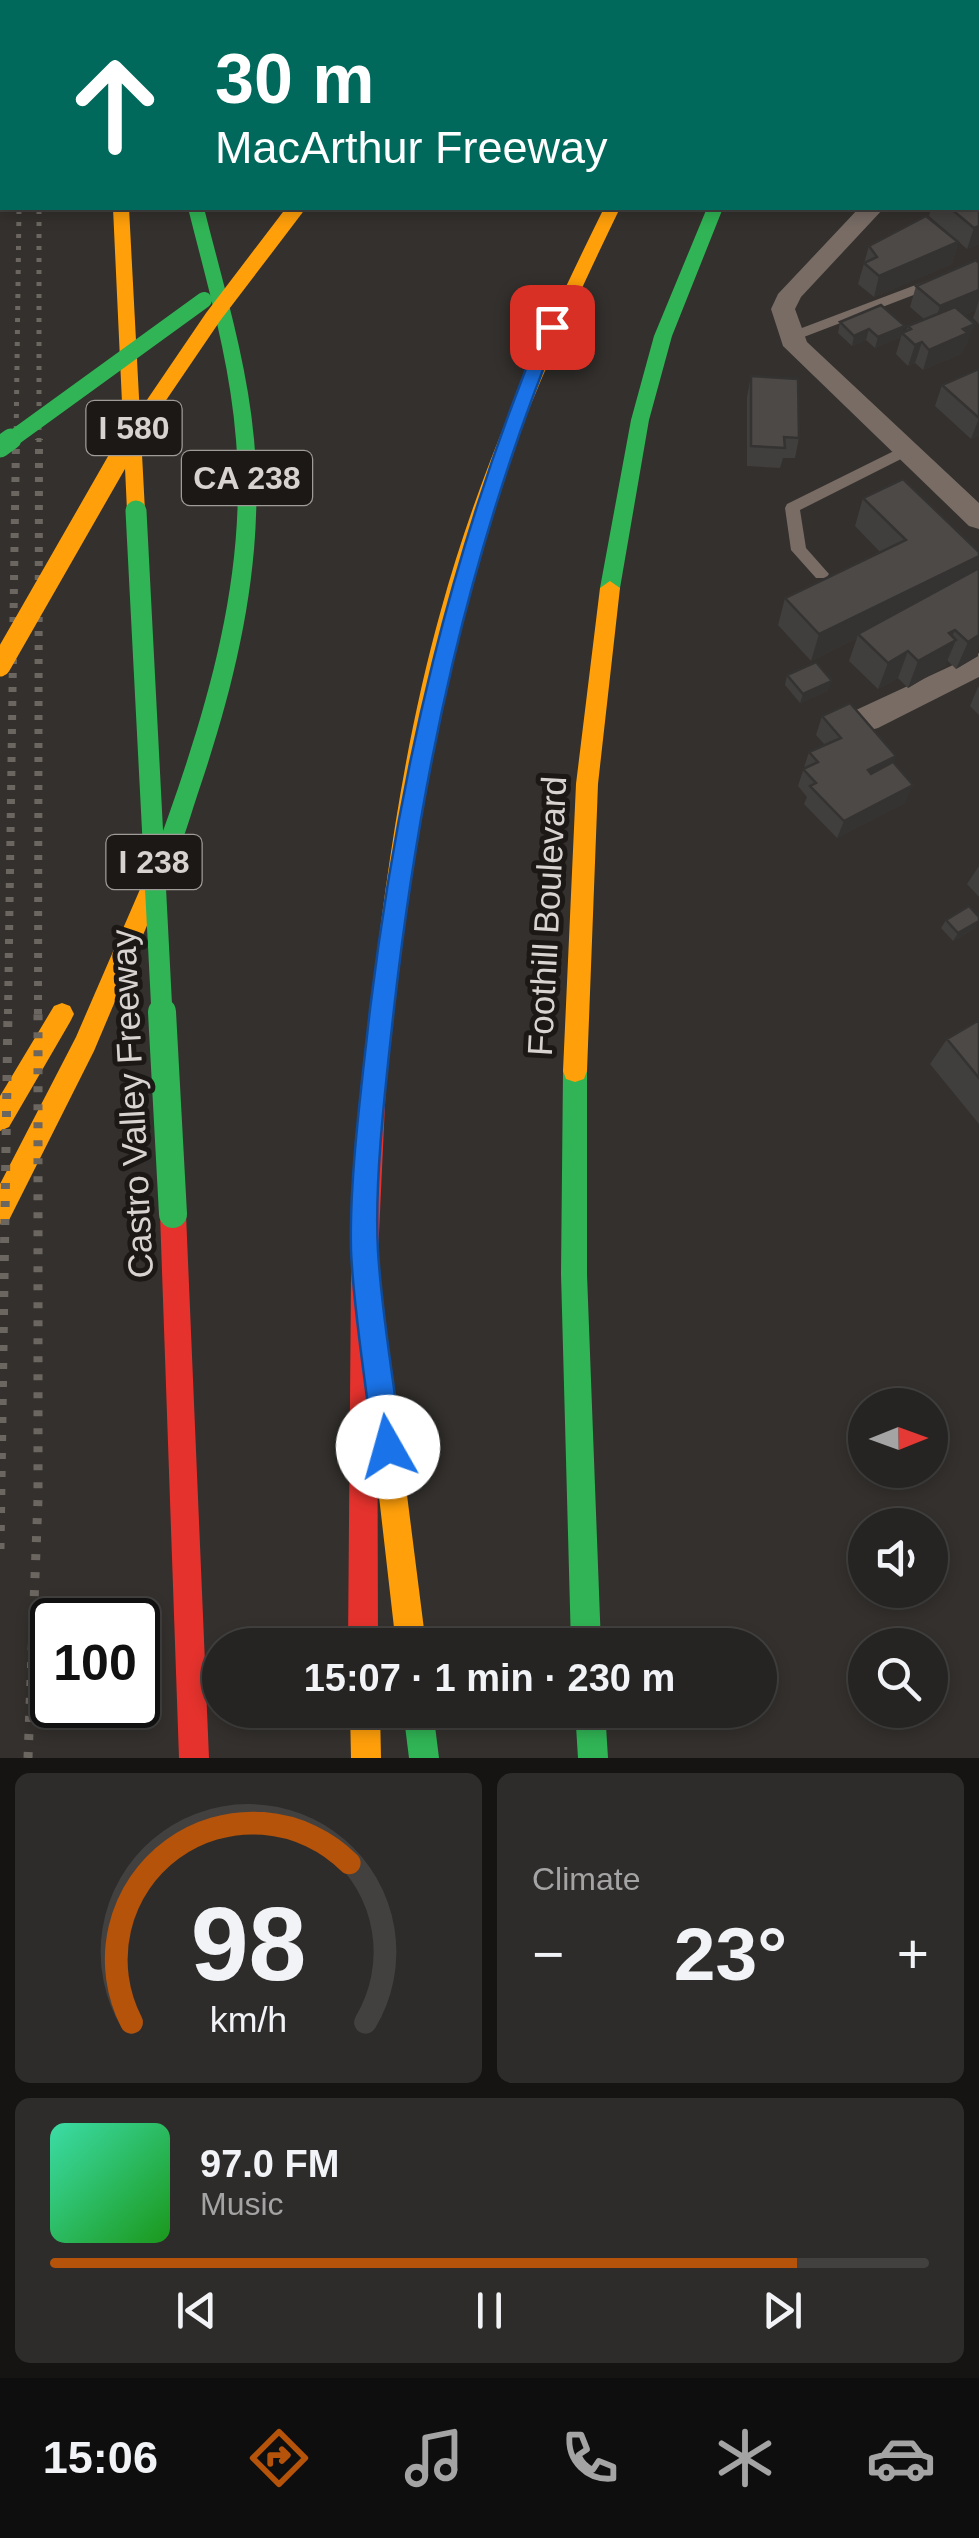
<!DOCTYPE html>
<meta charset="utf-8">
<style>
:root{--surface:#262422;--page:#2e2c2a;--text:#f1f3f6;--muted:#a4a4a5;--line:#424140;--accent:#b45309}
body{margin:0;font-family:Arial,sans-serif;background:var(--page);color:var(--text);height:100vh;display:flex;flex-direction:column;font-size:38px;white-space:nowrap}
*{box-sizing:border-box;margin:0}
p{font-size:32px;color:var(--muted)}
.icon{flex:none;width:55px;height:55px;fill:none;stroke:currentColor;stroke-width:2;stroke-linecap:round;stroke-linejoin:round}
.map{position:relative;height:1758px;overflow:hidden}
.drawer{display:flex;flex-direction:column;gap:15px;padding:15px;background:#151413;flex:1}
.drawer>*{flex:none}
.banner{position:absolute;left:0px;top:0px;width:980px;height:210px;box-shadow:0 5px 15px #0003,0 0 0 2px var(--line);background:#00695c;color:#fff;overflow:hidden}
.needle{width:65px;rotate:89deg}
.tools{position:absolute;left:848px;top:1388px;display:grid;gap:20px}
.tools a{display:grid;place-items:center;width:100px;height:100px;border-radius:50%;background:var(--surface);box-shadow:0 5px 15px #0003,0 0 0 2px var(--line);font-size:50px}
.speed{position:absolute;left:30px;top:1598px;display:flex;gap:20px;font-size:50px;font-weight:700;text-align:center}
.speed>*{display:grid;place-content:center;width:130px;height:130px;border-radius:50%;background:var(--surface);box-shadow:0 5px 15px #0003,0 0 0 2px var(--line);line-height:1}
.speed .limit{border:5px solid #111;border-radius:15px;background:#fff;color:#111}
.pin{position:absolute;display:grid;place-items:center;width:85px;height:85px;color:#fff;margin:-42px;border-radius:20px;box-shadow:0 5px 15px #0006}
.me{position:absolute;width:110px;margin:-55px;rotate:353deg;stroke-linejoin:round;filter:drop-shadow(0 0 8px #0008)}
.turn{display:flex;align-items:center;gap:35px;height:210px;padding:0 50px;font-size:45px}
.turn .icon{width:130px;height:130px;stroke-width:2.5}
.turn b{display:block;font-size:70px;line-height:85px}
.big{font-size:75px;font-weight:700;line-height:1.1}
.drawer .tile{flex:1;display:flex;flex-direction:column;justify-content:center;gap:15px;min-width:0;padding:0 35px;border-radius:15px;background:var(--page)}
.drawer .dial{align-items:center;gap:0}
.dial svg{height:260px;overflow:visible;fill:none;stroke:var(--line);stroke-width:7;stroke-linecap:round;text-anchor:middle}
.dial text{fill:var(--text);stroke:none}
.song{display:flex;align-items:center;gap:30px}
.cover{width:120px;height:120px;border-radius:15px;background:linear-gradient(135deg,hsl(160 70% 55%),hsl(120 70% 35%))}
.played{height:10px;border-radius:5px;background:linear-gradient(90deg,var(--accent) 85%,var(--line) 85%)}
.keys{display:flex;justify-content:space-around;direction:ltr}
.heat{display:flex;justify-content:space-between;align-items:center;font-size:55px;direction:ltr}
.drawer .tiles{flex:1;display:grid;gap:15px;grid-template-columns:1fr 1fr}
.tile:last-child{grid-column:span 2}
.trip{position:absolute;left:202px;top:1628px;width:575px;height:100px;border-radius:50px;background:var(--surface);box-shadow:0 5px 15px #0003,0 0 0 2px var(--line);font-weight:700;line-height:100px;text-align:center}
.dock{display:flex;height:160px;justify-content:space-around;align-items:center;background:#0f0e0e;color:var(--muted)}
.dock .icon{width:70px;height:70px}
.dock .selected{color:var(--accent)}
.dock b{font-size:45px;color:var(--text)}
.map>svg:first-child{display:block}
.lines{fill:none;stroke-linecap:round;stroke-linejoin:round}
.lane{fill:#786c65;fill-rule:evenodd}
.street{fill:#786c65;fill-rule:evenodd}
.fast{fill:#30b455;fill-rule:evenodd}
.slow{fill:#ff9f0a;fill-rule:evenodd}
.jam{fill:#e5322d;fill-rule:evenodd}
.rail-far2{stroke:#6c6661;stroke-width:5;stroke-dasharray:4 8;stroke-linecap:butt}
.rail-far1{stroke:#6c6661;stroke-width:8;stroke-dasharray:5 9;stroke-linecap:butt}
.rail{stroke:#6c6661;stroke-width:9;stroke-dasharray:6 12;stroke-linecap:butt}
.fast-bridge-far2{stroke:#30b455;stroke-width:16}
.fast-bridge-far1{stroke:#30b455;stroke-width:21}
.fast-bridge{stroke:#30b455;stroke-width:28}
.slow-bridge-far1{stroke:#ff9f0a;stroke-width:16}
.slow-bridge{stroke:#ff9f0a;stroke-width:21}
.wall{fill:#413f3d}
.shaded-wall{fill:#353332}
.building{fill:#4c4947;stroke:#353332;stroke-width:2.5}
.route{fill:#1a73e8;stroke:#114b97;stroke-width:2.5}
.labels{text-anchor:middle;stroke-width:10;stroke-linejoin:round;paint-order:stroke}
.shield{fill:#1b1816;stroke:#9f9b98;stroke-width:2.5}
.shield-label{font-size:32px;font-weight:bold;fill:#d8d3d0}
.street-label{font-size:35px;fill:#d8d3d0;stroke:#1b1816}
</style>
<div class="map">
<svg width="979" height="1758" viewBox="0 0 979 1758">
<rect width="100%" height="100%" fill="#33302d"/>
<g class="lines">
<path class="lane" d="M979 261V270L796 340 791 341 784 337 786 334Z
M904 446 911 451 909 455 800 510 806 548 829 574 826 578H816L791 550 785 508 787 504Z"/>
<path class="street" d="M979 114V128L978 129V115Z
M859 208H884L801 297 795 309 807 342 979 503V529L969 526 783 346 771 309 778 294Z
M979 653V677L878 728 867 731 856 728 852 719 856 710Z"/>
<path class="fast" d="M101 0H115V2H101Z
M141 0H155L156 2H142Z
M188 208H204C223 284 247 361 254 439 265 557 238 674 201 784 191 813 183 844 170 871H154L151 864C201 728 248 587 236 440 230 361 207 284 188 208Z
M707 208H723L672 336 649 420 620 588 610 595 600 588 631 420 654 336Z
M575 1060 584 1063 587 1071V1274L601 1645H571L561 1274 563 1071 566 1063Z
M403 1710H433L439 1758H409Z
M575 1710H605L608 1758H578Z"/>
<path class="slow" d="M113 208H129L145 511 136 518 127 511Z
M604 208H620C557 338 498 470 460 610 419 765 402 924 386 1083L383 1091 374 1094 365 1091 362 1083C380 924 398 764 441 610 479 470 540 338 604 208Z
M610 581 620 588 598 784 587 1071 584 1079 575 1082 566 1079 563 1071 576 784 600 588Z
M162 854 170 857 173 864 94 1051 9 1220 0 1224V1184L76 1037 154 857Z
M62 1003 70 1006 74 1014 70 1022 9 1127 0 1131V1096L54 1006Z
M391 1465 401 1469 405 1479 426 1645H396L377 1479 381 1469Z
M350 1710H380L381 1758H351Z"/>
<path class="jam" d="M374 1072 383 1075 386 1083 377 1277 378 1645H348L351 1277 362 1083 365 1075Z
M173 1201 182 1205 186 1214 209 1758H179L160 1214 164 1205Z"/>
<path class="rail-far2" d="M16 442 19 208
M39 442V208"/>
<path class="rail-far1" d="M8 1014 16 439
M38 1014 39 439"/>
<path class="rail" d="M0 1549 8 1012
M28 1758 38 1499V1012"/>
<path class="fast-bridge-far2" d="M8 442 204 300"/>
<path class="fast-bridge-far1" d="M0 447 11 439
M136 511 162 1014"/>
<path class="fast-bridge" d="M162 1012 173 1214"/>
<path class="slow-bridge-far1" d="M128 442 213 317 296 208"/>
<path class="slow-bridge" d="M0 666 130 439"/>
</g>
<path class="wall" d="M979 0V77H978V2Z
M979 153V244L967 249 929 216 931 208H978V154Z
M958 242 952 264 874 297 858 284 869 246Z
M979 263V324L973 318 976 310 964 315 967 345 964 347 961 354 923 370 915 363 908 366 896 354 901 337 875 348 866 340 852 346 838 333 840 322 903 333 906 331 908 326 924 319 910 307 916 286Z
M979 369V435L971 439 935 406 942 385Z
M751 376 799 438 795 458H783L780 468 747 466V397Z
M863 498 979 552V562L976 570 979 568 978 656 956 669 947 660 945 666 908 688 898 678 878 689 849 661 857 638 811 661 778 625 785 598 881 553 855 526Z
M787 675 828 691 800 703 785 685Z
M978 687H979V715L970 706Z
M822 716 893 762 905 803 837 838 804 804 807 797 798 786 809 752 825 745 816 735Z
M979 866V897L967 884Z
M946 920 976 928 953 941 941 928Z
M979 1020V1124L930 1064 947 1039Z"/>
<path class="shaded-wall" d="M979 226V244L967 249 974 228Z
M958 242 952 264 874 297 879 276Z
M979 290V300L976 310 933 327 940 306Z
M975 324 967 345 964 347 961 354 923 370 929 350 963 329Z
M905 326 901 337 875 348 878 337Z
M869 329 866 340 852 346 854 336Z
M922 342 915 363 908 366 915 345Z
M979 418V435L971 439Z
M979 556V562L970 583 858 634 857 638 811 661 819 634Z
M979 623 978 656 956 669 968 642Z
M955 630 949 643 956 640 945 666 908 688 918 661Z
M908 651 898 678 878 689 888 663Z
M832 681 828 691 800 703 803 694Z
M896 756 889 773 861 788 868 770Z
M913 785 905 803 837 838 844 821Z
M979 921 976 928 953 941 958 933Z"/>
<path class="building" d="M979 16V53L978 52V17Z
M978 178H979V226L974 228 950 208H978Z
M926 216 958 242 879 276 864 263 877 257 869 246Z
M976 260 979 263V290L940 306 916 286Z
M881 305 905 326 878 337 869 329 854 336 840 322Z
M955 307 975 324 963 329 968 333 929 350 922 342 915 345 902 333 911 329 908 326Z
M979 369V418L942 385Z
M751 376 798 379 799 438 784 437 785 448 751 446Z
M903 479 979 552V556L819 634 785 598 906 540 863 498Z
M979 568V635L968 642 955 630 949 633 956 640 918 661 908 651 888 663 858 634Z
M816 662 832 681 803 694 787 675Z
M850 703 896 756 868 770 871 774 893 762 913 785 844 821 810 786 816 783 803 769 818 762 809 752 841 738 822 716Z
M969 906 979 917V921L958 933 946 920Z
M979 1020V1078L947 1039Z"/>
<path class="route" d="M552 321 560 327C469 549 421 771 394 1009 386 1082 374 1180 378 1251 382 1317 394 1382 402 1447L397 1457 388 1461 378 1457 373 1447C366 1382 354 1316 351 1251 349 1179 362 1082 370 1009 399 773 451 547 543 327Z"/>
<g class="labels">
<g class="shield">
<rect x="86.5" y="401" width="95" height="54" rx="8"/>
<rect x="182" y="451" width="130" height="54" rx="8"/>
<rect x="106.5" y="835" width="95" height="54" rx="8"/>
</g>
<g class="shield-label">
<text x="134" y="439">I 580</text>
<text x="247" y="489">CA 238</text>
<text x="154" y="873">I 238</text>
</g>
<g class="street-label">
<text transform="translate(547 916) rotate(-87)" y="12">Foothill Boulevard</text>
<text transform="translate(132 1104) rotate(-93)" y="12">Castro Valley Freeway</text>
</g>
</g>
</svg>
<div class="tools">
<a><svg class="needle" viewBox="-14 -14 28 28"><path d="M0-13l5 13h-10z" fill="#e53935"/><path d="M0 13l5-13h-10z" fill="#a4a4a5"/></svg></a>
<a><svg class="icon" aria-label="sound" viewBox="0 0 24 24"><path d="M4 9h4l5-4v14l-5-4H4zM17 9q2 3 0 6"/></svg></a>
<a><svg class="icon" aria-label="search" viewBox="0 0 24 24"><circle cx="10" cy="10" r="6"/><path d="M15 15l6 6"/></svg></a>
</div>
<div class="speed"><div class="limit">100</div></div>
<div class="pin" style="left:552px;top:327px;background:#d93025"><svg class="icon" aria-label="arrive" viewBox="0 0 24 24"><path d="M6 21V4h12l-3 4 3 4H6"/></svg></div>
<svg class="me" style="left:388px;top:1447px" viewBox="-20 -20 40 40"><circle r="19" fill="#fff"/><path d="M0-13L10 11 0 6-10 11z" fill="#1a73e8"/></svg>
<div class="trip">15:07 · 1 min · 230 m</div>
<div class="banner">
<div class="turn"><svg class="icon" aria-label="ahead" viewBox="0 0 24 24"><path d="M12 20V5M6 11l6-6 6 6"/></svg><div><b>30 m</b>MacArthur Freeway</div></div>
</div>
</div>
<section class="drawer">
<div class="tiles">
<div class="tile dial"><svg viewBox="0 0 100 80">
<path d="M14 69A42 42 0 1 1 86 69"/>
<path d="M14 69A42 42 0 0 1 81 20" stroke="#b45309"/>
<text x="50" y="56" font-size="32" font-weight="700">98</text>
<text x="50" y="72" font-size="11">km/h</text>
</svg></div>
<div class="tile"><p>Climate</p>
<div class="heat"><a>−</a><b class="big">23°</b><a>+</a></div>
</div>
<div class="tile">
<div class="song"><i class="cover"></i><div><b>97.0 FM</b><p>Music</p></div></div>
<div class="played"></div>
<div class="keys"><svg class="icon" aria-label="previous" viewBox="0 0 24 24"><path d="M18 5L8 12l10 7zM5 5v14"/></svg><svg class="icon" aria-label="pause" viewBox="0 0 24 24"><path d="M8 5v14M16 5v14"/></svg><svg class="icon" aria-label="next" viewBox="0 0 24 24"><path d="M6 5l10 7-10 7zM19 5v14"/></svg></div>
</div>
</div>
</section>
<nav class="dock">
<b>15:06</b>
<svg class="icon selected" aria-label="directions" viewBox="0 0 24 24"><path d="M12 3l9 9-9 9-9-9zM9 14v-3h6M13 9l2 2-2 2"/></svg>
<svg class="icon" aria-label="music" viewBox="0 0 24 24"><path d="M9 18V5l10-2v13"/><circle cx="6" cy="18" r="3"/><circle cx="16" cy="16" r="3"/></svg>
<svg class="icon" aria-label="phone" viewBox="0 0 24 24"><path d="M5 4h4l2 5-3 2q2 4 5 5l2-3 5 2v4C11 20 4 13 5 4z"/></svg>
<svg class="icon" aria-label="climate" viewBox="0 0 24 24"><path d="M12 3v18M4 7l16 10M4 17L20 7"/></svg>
<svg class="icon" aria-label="car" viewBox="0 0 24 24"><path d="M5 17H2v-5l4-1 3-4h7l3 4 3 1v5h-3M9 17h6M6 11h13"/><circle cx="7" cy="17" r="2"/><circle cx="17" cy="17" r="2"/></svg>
</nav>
